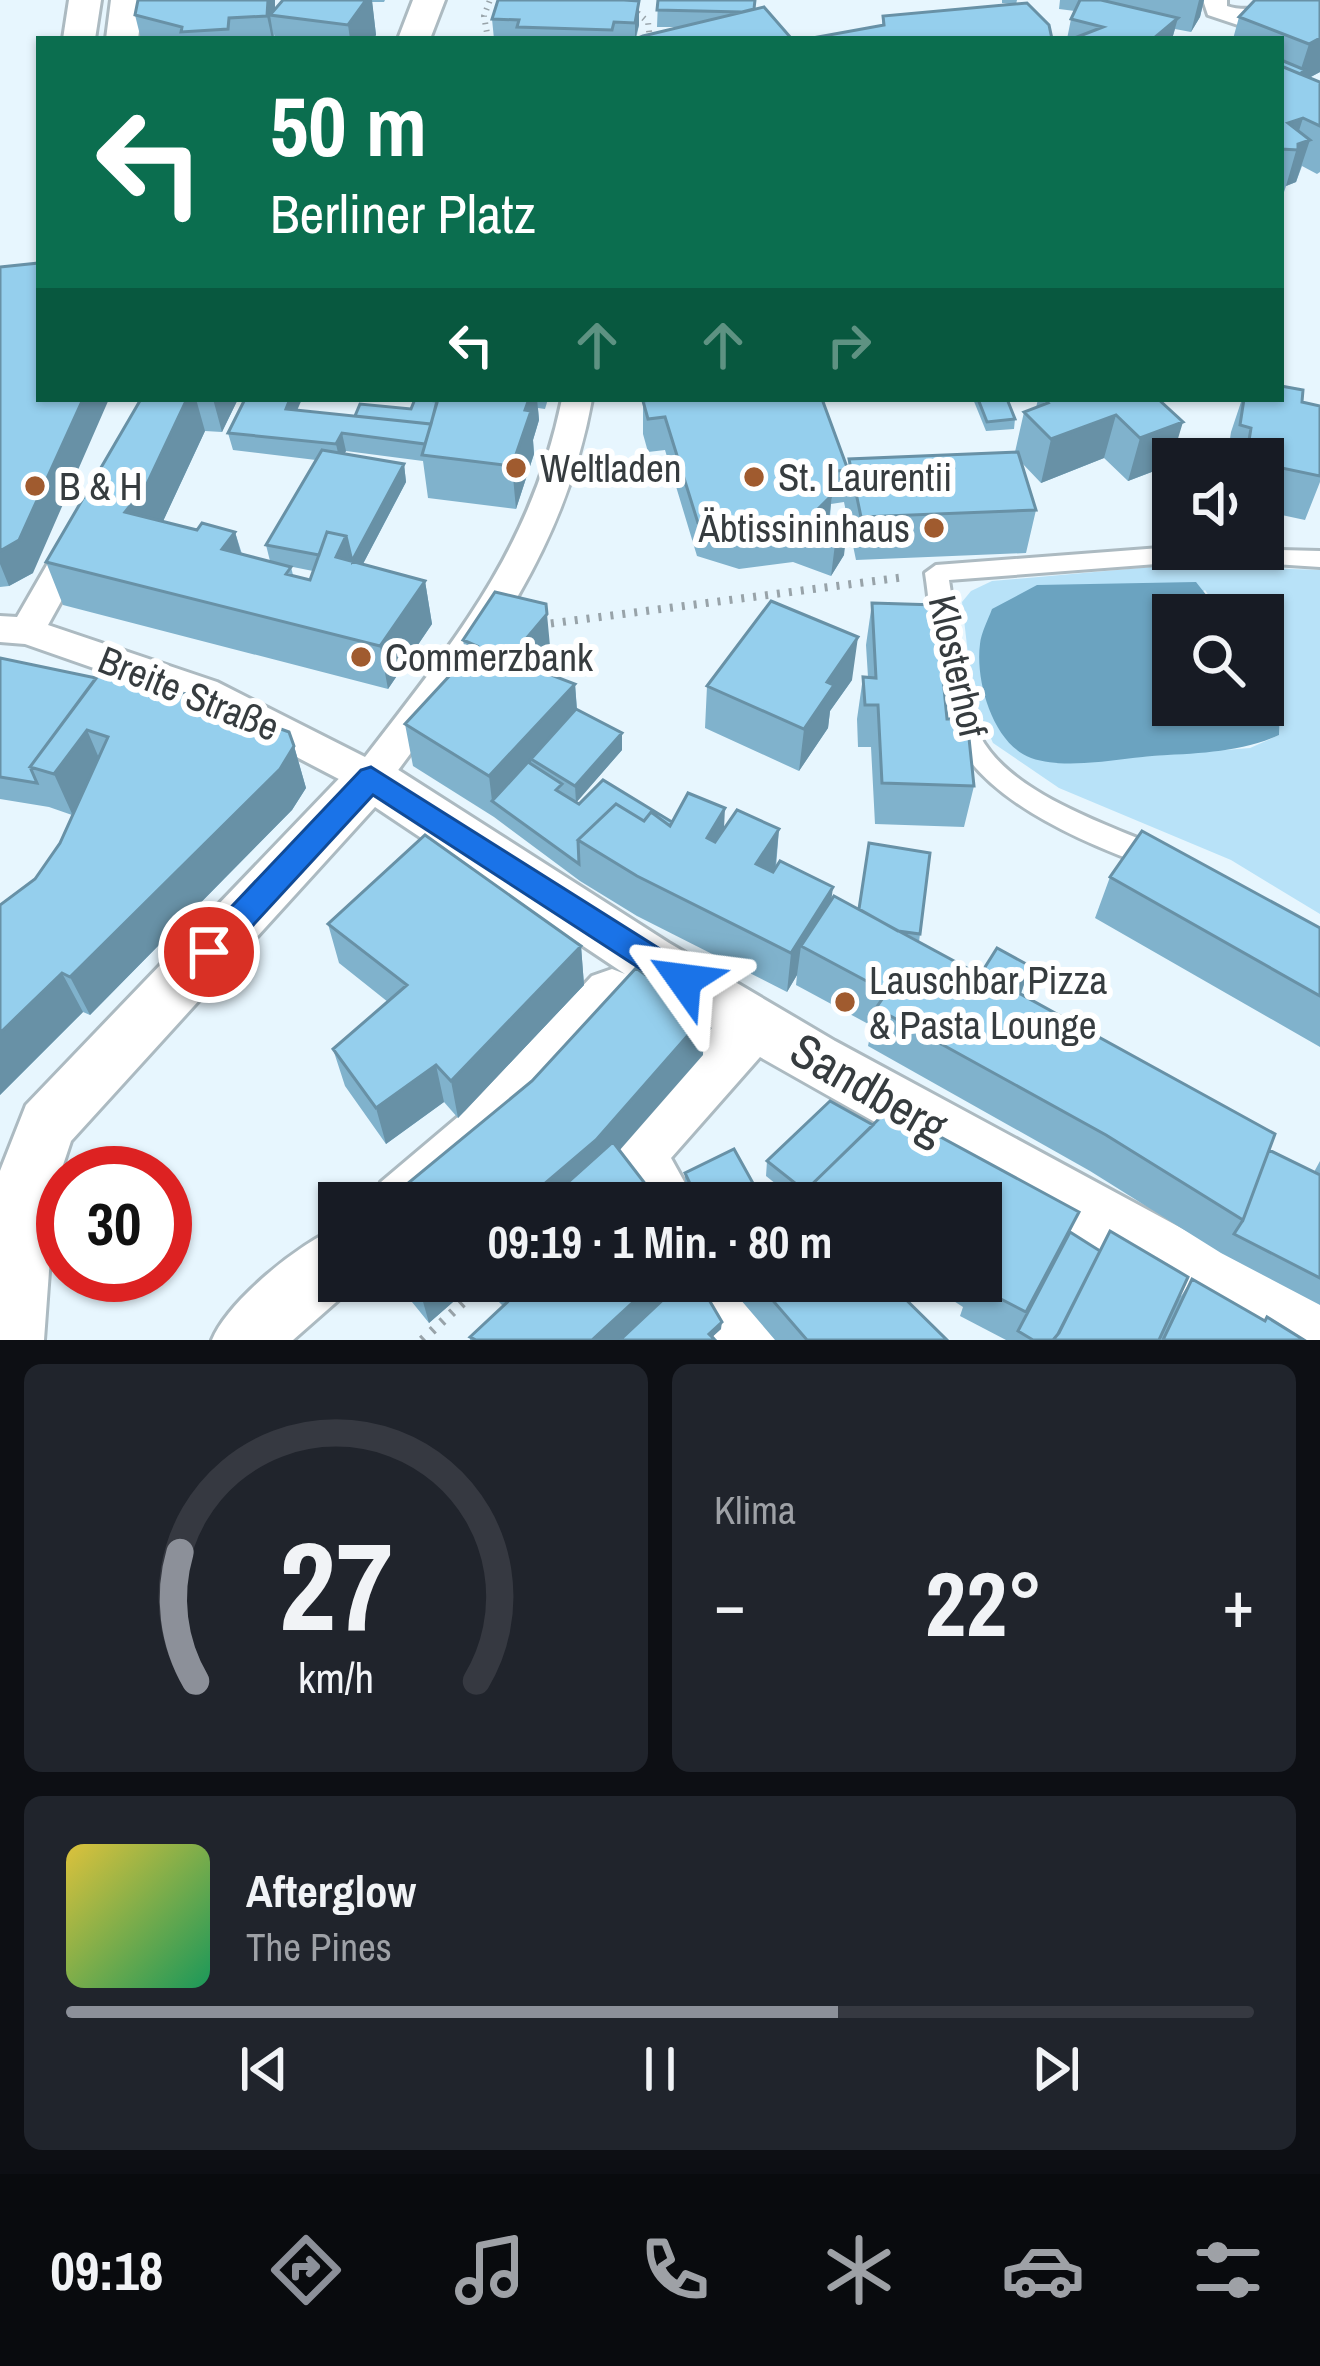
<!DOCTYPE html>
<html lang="de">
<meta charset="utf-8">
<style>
:root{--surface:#171b24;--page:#20242c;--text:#f1f3f6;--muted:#9ea1a6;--line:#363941;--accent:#8c9099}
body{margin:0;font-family:"Archivo Narrow",sans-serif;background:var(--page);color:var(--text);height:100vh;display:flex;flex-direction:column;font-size:45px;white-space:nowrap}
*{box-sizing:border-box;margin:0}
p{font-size:39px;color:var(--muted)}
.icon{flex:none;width:66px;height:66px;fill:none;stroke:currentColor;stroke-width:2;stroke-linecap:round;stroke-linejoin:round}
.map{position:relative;height:1340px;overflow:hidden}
.drawer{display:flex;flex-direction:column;gap:24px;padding:24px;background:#0d0f14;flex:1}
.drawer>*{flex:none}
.guide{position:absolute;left:36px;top:36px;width:1248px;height:366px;border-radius:0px;box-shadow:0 3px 9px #0004;background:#0b6e4f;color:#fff;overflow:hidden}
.buttons{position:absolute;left:1152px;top:438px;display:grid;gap:24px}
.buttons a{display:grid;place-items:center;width:132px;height:132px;border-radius:0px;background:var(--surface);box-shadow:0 3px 9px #0004;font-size:60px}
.speed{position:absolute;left:36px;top:1146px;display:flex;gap:24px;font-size:60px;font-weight:700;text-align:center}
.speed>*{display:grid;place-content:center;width:156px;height:156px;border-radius:50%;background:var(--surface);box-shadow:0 3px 9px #0004;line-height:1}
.speed .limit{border:18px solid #d22;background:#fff;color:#111}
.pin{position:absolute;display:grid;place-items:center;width:102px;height:102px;color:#fff;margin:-51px;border:6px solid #fff;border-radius:50%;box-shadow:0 3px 12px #0007}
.me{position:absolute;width:132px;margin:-66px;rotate:301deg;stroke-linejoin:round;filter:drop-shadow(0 0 9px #0008)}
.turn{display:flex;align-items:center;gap:42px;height:252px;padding:0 36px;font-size:54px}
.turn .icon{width:156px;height:156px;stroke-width:2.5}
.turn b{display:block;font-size:84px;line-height:102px}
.lanes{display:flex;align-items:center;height:114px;padding:0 36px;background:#0003;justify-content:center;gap:60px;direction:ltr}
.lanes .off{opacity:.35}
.big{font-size:90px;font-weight:800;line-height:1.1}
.drawer .widget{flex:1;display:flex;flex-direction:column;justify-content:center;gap:18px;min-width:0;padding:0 42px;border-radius:18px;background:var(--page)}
.drawer .dial{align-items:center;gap:0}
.dial svg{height:312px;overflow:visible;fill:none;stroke:var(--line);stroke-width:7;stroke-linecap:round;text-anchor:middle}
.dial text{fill:var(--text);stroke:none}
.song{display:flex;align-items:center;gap:36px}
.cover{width:144px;height:144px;border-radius:18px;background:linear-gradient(135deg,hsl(50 70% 55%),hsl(150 70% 35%))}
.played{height:12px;border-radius:6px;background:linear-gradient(90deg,var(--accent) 65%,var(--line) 65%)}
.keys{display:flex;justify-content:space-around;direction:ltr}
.heat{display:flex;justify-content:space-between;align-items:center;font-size:66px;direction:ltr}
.drawer .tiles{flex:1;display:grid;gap:24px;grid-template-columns:1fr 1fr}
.widget:last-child{grid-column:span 2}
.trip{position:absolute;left:318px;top:1182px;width:684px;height:120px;border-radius:0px;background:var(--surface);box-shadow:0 3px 9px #0004;font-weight:800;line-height:120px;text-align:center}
.tab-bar{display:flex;height:192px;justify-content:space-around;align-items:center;background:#090b0e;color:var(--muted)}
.tab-bar .icon{width:84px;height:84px}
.tab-bar .current{color:var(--accent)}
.tab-bar b{font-size:54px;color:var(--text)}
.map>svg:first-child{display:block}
.green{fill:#b8e2f8;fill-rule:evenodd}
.water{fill:#6ba3c0}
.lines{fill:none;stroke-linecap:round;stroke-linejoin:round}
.service-casing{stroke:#acbac1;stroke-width:6}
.pedestrian-casing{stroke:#acbac1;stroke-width:6}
.minor-casing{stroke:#acbac1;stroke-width:6}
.path-far2{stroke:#98a3a9;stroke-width:6;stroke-dasharray:1.5 6;stroke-linecap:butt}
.path-far1{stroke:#98a3a9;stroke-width:8;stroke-dasharray:3 9;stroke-linecap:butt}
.path{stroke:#98a3a9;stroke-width:9;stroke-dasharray:3 10;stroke-linecap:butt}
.service{fill:#fff;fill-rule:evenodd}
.pedestrian{fill:#fff;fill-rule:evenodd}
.minor{fill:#fff;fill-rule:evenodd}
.wall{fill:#80b2cc;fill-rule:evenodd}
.shaded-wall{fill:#6891a6}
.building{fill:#95cfed;stroke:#6891a6;stroke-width:3}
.route{fill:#1a73e8;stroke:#114b97;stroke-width:3}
.poi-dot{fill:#a05b2f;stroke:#fff;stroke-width:4.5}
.labels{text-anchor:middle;stroke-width:12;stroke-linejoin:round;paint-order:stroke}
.poi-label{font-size:39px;fill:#363c3f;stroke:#fff;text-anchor:start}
.street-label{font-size:39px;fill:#363c3f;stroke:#fff}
.near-street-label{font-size:48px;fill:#363c3f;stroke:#fff}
</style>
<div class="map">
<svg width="1320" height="1340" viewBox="0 0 1320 1340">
<rect width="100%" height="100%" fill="#e7f6fe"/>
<path class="green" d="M1173 565 1320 570V914L1231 860 1059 788 993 743 973 698 962 602 971 591 992 581ZM1205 590C1219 613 1238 615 1263 615L1279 735 1250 748 1076 762 1029 757 1006 737Z"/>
<path class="water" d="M1196 582 1211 601 1234 615H1173V705H1263V637L1278 649 1281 660 1279 735C1239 753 1196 753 1152 756 1115 759 1066 770 1031 758 993 744 975 681 980 644 981 633 988 620 992 609L1037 585Z"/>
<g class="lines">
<defs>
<path id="service" d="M1173 547 1320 551V567L1209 560 949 580C957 629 957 691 980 736 1011 795 1110 825 1168 851L1172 859 1168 867 1159 870C1093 847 984 803 955 736 934 687 933 626 925 573L936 565Z"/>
<path id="pedestrian" d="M1203 0H1227V6C1251 15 1292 0 1320 0V4L1241 26 1208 15Z
M562 399H592C564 555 477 664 384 789L371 793 358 789 191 702 25 644 0 642V616L17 617 66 532H90L95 540 48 625 217 682 365 757C456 639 531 549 562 399Z"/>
<path id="minor" d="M69 0H101L95 39H63Z
M111 0H143L138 39H106Z
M413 0H445L430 39H398Z
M371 758 389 764 669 943 835 1041 1320 1303V1340H1260L760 1057 671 1158 696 1203H630L604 1155 613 1135 712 1028 633 979 640 994 632 1012 507 1151 448 1203H372L381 1182 465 1111 592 976 612 969 625 974 375 807 71 1141 55 1189 44 1340H0V1171L26 1105 353 764Z
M339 1227V1281H360L293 1340H212C228 1301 299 1243 339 1227Z
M683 1281H753L786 1340H716Z"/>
</defs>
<use href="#service" class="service-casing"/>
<use href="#pedestrian" class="pedestrian-casing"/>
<use href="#minor" class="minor-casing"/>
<path class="path-far2" d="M632 8 648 22 650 39
M488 39 484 16 490 0"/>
<path class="path-far1" d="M539 625 905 577"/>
<path class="path" d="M422 1340 487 1281"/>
<use href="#service" class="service"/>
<use href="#pedestrian" class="pedestrian"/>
<use href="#minor" class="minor"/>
</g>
<path class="wall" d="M283 0H385L384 2H372L376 35 373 39H275L274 34V39H141L135 15 275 10Z
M658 0 754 9 791 38 494 39 492 19 639 1V25L636 39 678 27H657Z
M1002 0H1017L1016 4 1052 39H818V37L882 26 883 16 1011 4 1002 3Z
M1058 0H1204L1200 17 1191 32 1175 29 1172 39H1067L1071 19 1075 11 1059 9 1060 0Z
M1320 0V72L1309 78 1320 82V172L1317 174 1302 166 1296 182 1286 186 1284 192H1281V39H1233L1239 17Z
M0 267 33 573 9 586 0 587Z
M141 399H238L222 432 205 431 163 521 197 530 235 532 242 554 270 561 266 545 316 460 233 450 228 433 297 410 355 416 411 409 419 399H548L545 409 538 408 539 420 533 440 534 454 516 509 428 498 423 461 346 451 344 454 404 464 406 482 363 564 425 581 432 624 388 689 63 605 46 562ZM288 566 313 571 310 580 293 575 291 567Z
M973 399H1007L1015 419 1014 429 986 431Z
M1038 399H1158L1170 465 1128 481 1104 458 1041 483 1021 462 1036 510 1026 553 856 560 844 502 831 504 830 517 844 555 831 576 793 562 739 569 697 556 665 450 648 452 643 434V401L848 470 849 459 1015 452 1024 412 1036 408Z
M1242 399H1281L1320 406V482L1305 520 1263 511V459H1227L1231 432Z
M872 603 947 719 974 786 964 827 875 824 871 747H858L857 719 863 677H868L866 645Z
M463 640 551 657 539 670 575 684 577 709 622 750 576 802 672 822 724 829H779L776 868 831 900 920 934 919 942 980 975 1030 966 1021 994 1269 1150 1314 1172 1320 1161V1305L1221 1253 1090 1171 868 1046 872 1026 796 985 797 975 787 992 637 916 580 881 494 817 413 766 405 724 466 658Z
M0 658 294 746 306 788 292 810 90 1015 83 1012 0 1095V905L35 879 60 843 72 815 49 807 0 799Z
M852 680 830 711 828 728 799 771 705 728 707 686Z
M1110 877 1320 928V1047L1095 918Z
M328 924 581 946 584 985 458 1118 444 1102 386 1144 345 1086 333 1049 388 1002 339 963Z
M873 1125 1079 1212 1070 1232 1176 1304 1192 1279 1265 1321 1304 1340H1006L960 1316 963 1307 923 1281H981V1203H795L796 1200 766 1176 767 1161Z
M685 1173 764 1203H695L685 1181Z
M395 1281H477L429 1323Z
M487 1281H698L721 1329 712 1337 715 1340H470V1337L503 1306 489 1292Z
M732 1281H906L897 1291 947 1340H775L740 1299Z"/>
<path class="shaded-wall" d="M268 0H275V16L270 15 274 39H272L267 16Z
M366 0H372L376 35 373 39H350L348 25Z
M1199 0H1204L1200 17 1191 32Z
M639 1V25L635 39V23Z
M1178 18 1172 39H1153Z
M1320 38V72L1301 82 1299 75 1309 44Z
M1303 118 1293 150 1288 123Z
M1310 140 1296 182 1286 186 1298 144Z
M83 399H109L33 573 9 586 0 564V551Z
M187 399H196L205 431 159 530 125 512Z
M213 399H238L222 432Z
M290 399H302L290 427 286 409Z
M529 399H537L539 420 533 440 534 454 516 509 512 466Z
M1116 415 1104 458 1041 483 1051 439Z
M1183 422 1170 465 1128 481 1140 438Z
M342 433 346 451 340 462 336 444Z
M404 464 406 482 355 579 336 557 346 536Z
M832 495 828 527 814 513Z
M848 523 844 555 831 576 835 544Z
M235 532 247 575 222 549Z
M425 581 432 624 388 689 380 646Z
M547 614 551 657 514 701 509 659Z
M858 637 852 680 830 711 828 728 799 771 804 729 827 682Z
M575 684 578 726 531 759 532 776 492 801 489 776Z
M87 730 105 772 73 816 54 774Z
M622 733V750L576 803 575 786Z
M294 746 306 788 292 810 90 1015 70 977Z
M725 808 723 849 707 838Z
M779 829 775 870 753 904 756 864Z
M833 887 828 927 801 946 797 975 787 992 791 953Z
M581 946 584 985 458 1118 451 1081Z
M1030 966 1017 1005 1015 991Z
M62 973 83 1012 0 1095V1033Z
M704 1017 703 1055 598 1175 566 1203H522Z
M436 1065 444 1102 386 1144 376 1108Z
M432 1281H477L429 1323 420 1291Z
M656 1281H690L627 1340H592Z
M886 1281H906L878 1312Z
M722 1322 721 1329 709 1340V1334Z"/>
<path class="building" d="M138 0H268L267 16 229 18 228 29 181 32 182 27 135 15Z
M283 0H366L348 25 270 15Z
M498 0H624L639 1 635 23 614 22 612 30 517 27 519 20 492 19Z
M658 0H755L754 9 742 12 657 10Z
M1080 0H1101L1178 18 1153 39H1072L1103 27 1071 19Z
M1255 0H1320V38L1309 44 1239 17Z
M1027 3 1049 25 1052 39H820L818 37 884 25 883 16Z
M764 7 791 38 636 39 643 36Z
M1281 60 1305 70 1300 74 1281 66Z
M1281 66 1320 82V126L1303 118 1288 123 1310 140 1298 144V150L1281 149Z
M39 263V399H83L19 540 0 551V267Z
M1281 386 1303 390 1302 402 1320 406V476L1263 464V459H1246L1251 428 1240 425 1244 399H1281Z
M141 399H187L146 486 125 512 197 530 202 523 235 532 222 549 291 567 286 574 310 580 327 532 346 536 336 557 425 581 380 646 46 562Z
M245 399H290L286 409 431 424 425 444 342 433 336 444 228 433Z
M415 399 437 401 431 424 355 416 360 404 411 409Z
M438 399H529L525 410 531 411 512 466 422 455Z
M658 399H822L848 470 825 472 832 495 814 513 848 523 835 544 796 530 740 536 698 523 665 417 648 419 643 401Z
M978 399H1007L1015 419 987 422Z
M1044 399H1158L1183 422 1140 438 1116 415 1051 439 1024 412 1048 403Z
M322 450 404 464 352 561 346 536 327 532 319 555 266 545Z
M1018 452 1036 510 861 517 849 459Z
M495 592 546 604 547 614 509 659 575 684 489 776 405 724 477 646 463 640Z
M771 601 858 637 827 682 834 685 804 729 707 686Z
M872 603 936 605 947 719H967L974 786 882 783 878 705H865L863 677 876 678Z
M0 658 96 678 30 767 37 783 0 777Z
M106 665 289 732 294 746 280 769 70 977 62 973 0 1033V905L35 879 60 843 108 737 87 730 54 774 30 767Z
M576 709 622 733 575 786 531 759Z
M528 762 562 784 556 790 579 804 603 780 672 822 670 826 651 812 644 821 616 804 578 840 579 864 492 801Z
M688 793 725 808 707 838 715 842 737 810 779 829 756 864 773 872 780 861 833 887 791 953 637 876 578 840 616 804 644 821 651 812 670 826Z
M1142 831 1320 928V996L1110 877Z
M425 835 581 946 451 1081 436 1065 376 1108 333 1049 407 985 328 924Z
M869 843 930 853 920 934 898 931 859 909Z
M834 896 980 975 997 948 1030 966 1015 991 1275 1134 1243 1220 1106 1135 876 1008 887 992 801 946Z
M636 968 704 1017 596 1140 522 1203H384L532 1081Z
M830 1101 873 1125 805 1191 767 1161Z
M889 1109 1079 1212 1026 1312 972 1284 973 1281H981V1203H798L795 1201Z
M613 1142 660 1203H545Z
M734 1149 764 1203H699L685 1173Z
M1269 1150 1320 1175V1278L1234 1234 1243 1220Z
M1110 1231 1188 1277 1159 1340H1053L1059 1333Z
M1070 1232 1100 1251 1058 1334 1053 1340H1033L1018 1331Z
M1192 1279 1265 1321 1267 1317 1304 1340H1163Z
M412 1281H432L420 1291Z
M503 1281H656L592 1340H476L470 1337 516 1294Z
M683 1281H698L722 1322 709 1334 715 1340H620Z
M756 1281H887L947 1340H807Z"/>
<path class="route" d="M371 767 695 971 700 980 695 990 684 994 673 990 373 795 220 961 209 965 198 961 193 952 198 942 361 770Z"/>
<g class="poi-dot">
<circle cx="516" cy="468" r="12"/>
<circle cx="754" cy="477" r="12"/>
<circle cx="35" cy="486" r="12"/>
<circle cx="934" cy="528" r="12"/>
<circle cx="361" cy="657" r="12"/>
<circle cx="845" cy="1002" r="12"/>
</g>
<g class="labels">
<g class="poi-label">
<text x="540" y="482">Weltladen</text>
<text x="778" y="491">St. Laurentii</text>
<text x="59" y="500">B &amp; H</text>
<text x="910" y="542" text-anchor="end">Äbtissininhaus</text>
<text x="385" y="671">Commerzbank</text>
<text x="869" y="994">Lauschbar Pizza<tspan x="869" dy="45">&amp; Pasta Lounge</tspan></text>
</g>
<g class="street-label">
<text transform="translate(958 666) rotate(77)" y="14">Klosterhof</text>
<text transform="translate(189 693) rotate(22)" y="14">Breite Straße</text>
</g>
<g class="near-street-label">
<text transform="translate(869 1088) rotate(30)" y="17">Sandberg</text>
</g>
</g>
</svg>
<div class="buttons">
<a><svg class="icon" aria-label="sound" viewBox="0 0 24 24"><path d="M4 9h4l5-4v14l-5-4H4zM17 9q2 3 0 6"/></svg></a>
<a><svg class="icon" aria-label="search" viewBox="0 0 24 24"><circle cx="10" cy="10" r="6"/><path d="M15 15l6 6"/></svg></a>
</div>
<div class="speed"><div class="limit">30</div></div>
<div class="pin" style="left:209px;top:952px;background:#d93025"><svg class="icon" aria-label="arrive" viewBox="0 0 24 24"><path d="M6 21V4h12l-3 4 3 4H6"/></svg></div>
<svg class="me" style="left:684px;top:980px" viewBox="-20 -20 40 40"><path d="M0-17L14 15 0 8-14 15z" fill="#1a73e8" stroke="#fff" stroke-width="4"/></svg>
<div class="trip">09:19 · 1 Min. · 80 m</div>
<div class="guide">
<div class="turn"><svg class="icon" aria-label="left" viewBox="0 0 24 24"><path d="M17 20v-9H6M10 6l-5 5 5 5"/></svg><div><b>50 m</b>Berliner Platz</div></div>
<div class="lanes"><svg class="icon" aria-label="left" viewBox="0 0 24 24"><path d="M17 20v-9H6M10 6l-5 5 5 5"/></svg><svg class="icon off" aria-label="ahead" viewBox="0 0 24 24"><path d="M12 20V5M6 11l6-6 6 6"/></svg><svg class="icon off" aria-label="ahead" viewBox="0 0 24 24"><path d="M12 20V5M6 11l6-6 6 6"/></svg><svg class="icon off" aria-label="right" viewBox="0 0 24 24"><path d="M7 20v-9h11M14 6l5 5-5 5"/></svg></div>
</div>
</div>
<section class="drawer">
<div class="tiles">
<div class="widget dial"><svg viewBox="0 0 100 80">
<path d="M14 69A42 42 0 1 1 86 69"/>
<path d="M14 69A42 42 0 0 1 10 36" stroke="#8c9099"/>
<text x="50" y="56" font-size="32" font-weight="700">27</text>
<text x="50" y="72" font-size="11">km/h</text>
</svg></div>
<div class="widget"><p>Klima</p>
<div class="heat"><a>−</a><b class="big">22°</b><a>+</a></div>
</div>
<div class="widget">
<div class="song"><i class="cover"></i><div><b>Afterglow</b><p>The Pines</p></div></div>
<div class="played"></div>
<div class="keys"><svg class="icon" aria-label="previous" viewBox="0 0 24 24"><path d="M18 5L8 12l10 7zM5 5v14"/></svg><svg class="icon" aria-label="pause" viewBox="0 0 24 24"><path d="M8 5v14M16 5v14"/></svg><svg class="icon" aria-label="next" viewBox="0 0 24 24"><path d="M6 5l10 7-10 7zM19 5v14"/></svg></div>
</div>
</div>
</section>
<nav class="tab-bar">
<b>09:18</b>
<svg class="icon current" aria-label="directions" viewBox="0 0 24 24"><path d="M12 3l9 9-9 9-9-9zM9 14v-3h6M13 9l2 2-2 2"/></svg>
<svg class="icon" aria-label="music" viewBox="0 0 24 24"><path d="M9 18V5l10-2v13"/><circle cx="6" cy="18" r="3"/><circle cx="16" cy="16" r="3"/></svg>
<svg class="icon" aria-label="phone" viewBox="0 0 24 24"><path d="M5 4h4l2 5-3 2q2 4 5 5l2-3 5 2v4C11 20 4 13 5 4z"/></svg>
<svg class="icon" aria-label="climate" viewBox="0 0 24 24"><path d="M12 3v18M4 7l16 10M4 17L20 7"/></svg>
<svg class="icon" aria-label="car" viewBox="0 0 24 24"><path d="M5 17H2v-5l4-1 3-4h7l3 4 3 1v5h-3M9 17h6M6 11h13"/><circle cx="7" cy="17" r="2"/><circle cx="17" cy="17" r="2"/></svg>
<svg class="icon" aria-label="filters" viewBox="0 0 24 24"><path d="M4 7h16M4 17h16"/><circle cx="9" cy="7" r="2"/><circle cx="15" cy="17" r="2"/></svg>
</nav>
